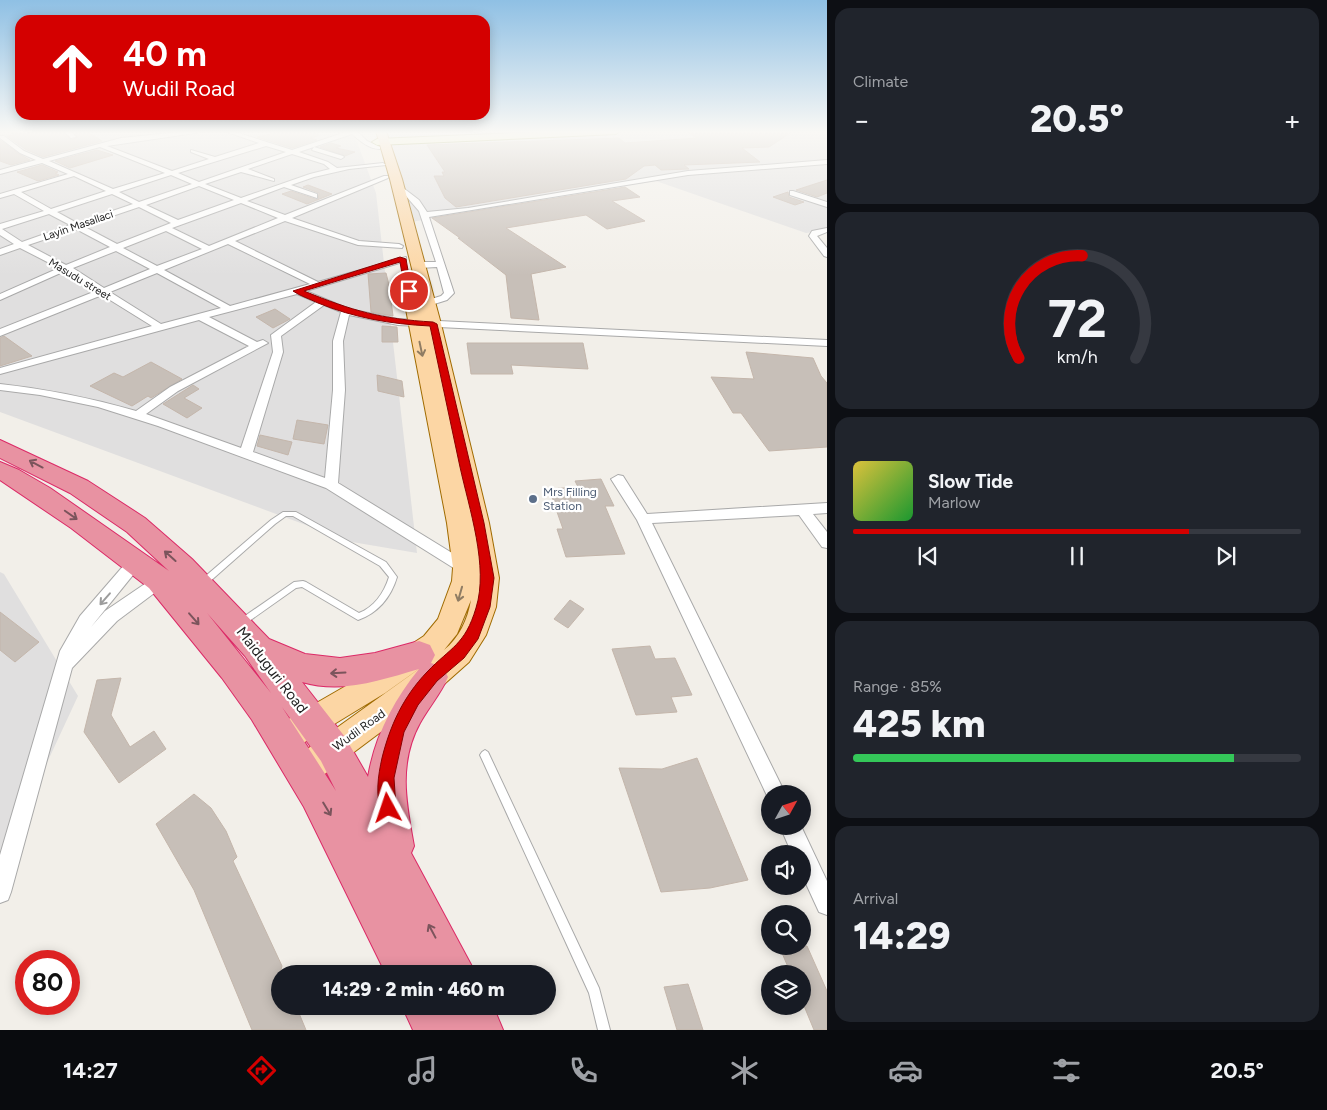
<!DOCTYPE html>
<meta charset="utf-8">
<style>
:root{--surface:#171b24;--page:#20242c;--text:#f1f3f6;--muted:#9ea1a6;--line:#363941;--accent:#d40000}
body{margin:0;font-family:Figtree,sans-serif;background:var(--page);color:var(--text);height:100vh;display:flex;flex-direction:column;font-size:19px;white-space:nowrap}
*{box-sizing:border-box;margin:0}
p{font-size:16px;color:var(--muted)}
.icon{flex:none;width:28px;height:28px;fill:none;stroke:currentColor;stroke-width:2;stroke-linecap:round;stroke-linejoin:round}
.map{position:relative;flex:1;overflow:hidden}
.details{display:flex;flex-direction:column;gap:8px;padding:8px;background:#0d0f14;width:500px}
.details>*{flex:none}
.banner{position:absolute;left:15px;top:15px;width:475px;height:105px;border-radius:15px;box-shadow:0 2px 12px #0003;background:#d40000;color:#fff;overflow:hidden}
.needle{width:32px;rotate:50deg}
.tools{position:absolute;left:761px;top:785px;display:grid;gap:10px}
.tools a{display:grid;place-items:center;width:50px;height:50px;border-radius:50%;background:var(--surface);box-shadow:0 2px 12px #0003;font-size:25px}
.speed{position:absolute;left:15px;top:950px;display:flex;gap:10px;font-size:25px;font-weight:700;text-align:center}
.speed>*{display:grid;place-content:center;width:65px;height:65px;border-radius:50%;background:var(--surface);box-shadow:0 2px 12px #0003;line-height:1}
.speed .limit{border:8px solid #d22;background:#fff;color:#111}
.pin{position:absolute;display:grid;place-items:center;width:42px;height:42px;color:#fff;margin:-21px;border:2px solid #fff;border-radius:50%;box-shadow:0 1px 5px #0007}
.me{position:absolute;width:55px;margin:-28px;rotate:355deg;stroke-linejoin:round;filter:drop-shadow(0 0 4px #0008)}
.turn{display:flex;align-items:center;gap:18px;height:105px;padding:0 25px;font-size:22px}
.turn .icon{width:65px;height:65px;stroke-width:2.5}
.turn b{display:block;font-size:35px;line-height:42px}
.big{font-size:38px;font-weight:800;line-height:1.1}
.details .widget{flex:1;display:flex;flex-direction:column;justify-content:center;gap:8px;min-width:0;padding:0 18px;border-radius:15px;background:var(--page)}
.details .dial{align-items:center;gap:0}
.dial svg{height:130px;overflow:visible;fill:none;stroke:var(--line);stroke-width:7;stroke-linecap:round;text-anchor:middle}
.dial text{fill:var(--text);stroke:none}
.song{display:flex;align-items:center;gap:15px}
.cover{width:60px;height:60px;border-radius:8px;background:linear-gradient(135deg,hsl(50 70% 55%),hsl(130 70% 35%))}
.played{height:5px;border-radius:2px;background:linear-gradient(90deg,var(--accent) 75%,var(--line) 75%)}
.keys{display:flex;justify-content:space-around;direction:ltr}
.heat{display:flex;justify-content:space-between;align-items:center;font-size:28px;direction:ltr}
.charge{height:8px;border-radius:4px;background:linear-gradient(90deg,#34c759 85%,var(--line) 0)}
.trip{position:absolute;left:271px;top:965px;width:285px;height:50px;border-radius:25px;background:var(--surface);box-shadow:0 2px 12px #0003;font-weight:800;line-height:50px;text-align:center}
.tabs{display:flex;height:80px;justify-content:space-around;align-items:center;background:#090b0e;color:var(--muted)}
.tabs .icon{width:35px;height:35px}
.tabs .selected{color:var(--accent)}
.tabs b{font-size:22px;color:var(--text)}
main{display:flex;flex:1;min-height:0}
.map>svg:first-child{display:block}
.residential{fill:#e0dfdf}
.building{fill:#c7bfb8;stroke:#c4b6ab}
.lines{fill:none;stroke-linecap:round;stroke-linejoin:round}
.lane-casing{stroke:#a9a9a9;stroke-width:2}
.street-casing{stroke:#a9a9a9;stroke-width:2}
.secondary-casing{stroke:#707d05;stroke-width:2}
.primary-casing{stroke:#a06b00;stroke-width:2}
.highway-casing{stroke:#dc2a67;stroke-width:2}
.lane{fill:#fff;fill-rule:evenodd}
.street{fill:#fff;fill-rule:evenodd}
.secondary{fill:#f7fabf;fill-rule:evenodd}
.primary{fill:#fcd6a4;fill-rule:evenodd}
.highway{fill:#e892a2;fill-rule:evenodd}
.oneway{stroke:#8f7c63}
.oneway2{stroke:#7b545c}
.oneway3{stroke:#9c9c9c}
.route{fill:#d40000;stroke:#8a0000}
.service-dot{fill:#5c6f8a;stroke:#fff;stroke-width:2}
.labels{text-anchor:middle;stroke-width:4.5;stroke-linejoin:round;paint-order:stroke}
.far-street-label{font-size:11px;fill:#222;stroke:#fff}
.service-label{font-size:12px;fill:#4e5e75;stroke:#fff;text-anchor:start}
.street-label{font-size:12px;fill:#222;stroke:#fff}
.near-street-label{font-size:15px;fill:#222;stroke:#fff}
</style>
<main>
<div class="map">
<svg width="827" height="1030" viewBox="0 0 827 1030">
<rect width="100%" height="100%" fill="#f2efe9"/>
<path class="residential" d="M0 131H353L376 193 417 553 352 542 0 412Z
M376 131H827V230L806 233 656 181 411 222Z
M0 572 4 574 78 696 0 864Z"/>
<path class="building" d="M8 131H62L71 140 78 137 72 131H86L102 141 43 157 25 149 7 136 14 135Z
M283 131H318V136L310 138 317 140 292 148 257 137Z
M687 131H793L769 147 742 148 760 162 684 165 689 169 661 170 655 165 644 166 626 179 456 207 445 198 434 176H444L442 172H445L427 145 619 138 625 143 697 138Z
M0 140 19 154 30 160 11 165 0 161Z
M331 143 341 146 336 148 355 152 345 156 320 147Z
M97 150 113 155 70 168 55 161Z
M42 165 58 172 55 173 59 175 38 181 17 172Z
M827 180V193L817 197 796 190Z
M308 185 332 194 307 204 282 194 291 191 318 200 319 193 303 187Z
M625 187 640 197 612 201 645 221 607 229 586 215 506 228 566 267 531 274 539 320 511 318 506 275 458 238H460L432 218Z
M788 192 789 197 804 202 795 205 773 197Z
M386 273 389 285 393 316 371 312 368 274Z
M275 309 290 319 273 328 256 317Z
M382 326 397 327 398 342H382Z
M4 336 32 356 0 366V338Z
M467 343H583L588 369 511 365 513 374H471Z
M746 352 813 358 821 376 827 383V447L769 451 741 413H733L711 377 754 379Z
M151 362 182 379 151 398 148 396 132 406 90 386 114 373 123 377Z
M377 375 402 381 404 397 378 391Z
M193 385 199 389 184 398 202 408 187 418 163 404Z
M297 420 328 425 324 444 293 439Z
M260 435 292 442 288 455 257 446Z
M601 479 614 506H605L625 554 566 557 557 529H563L549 489 578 487 575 481Z
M570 600 584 609 568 628 554 619Z
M0 612 39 642 15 662 0 650Z
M650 646 655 659 675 658 692 695 671 697 677 712 636 715 612 649Z
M121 678 111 715 130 747 154 731 166 749 119 783 84 732 97 680Z
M697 758 748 880 710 888 661 892 619 768 662 769Z
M194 794 211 808 226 831 237 857 233 861 282 966 280 973V1006H296L306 1030H252L194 890 156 824Z
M779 946H807L827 991V1030H814L802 1001V974H791Z
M688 984 703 1030H677L664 987Z"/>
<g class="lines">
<defs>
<path id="lane" d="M283 512H296L386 562 397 577C391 597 378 613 358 620L302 587 296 588 245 624 242 625 239 624 238 622 239 620 294 582 303 581 306 582 359 613C374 607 384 593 389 577L380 566 293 516H286L275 524 207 584 204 585 201 584 200 582 201 580 271 520Z
M485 750 488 752 599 988 610 1030H598L589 993 480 755 482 752Z"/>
<path id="street" d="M64 131H70L76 137 71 138Z
M190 131H208L107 146 172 171 209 159 191 152V150L215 157 259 143 224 131H232L292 150 349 131H357L367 141 380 147V149C369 149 360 141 352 134L299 152 328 162 337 168 383 163 386 165 349 169 314 177 291 185 317 194V198L284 187 247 201 285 215 384 176H388V178L292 218 359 241 399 244 403 246 402 248 358 245 285 221 235 241 318 282 406 257V261L306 291 349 309 398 319 827 340V346L398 325 349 315 343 341 345 390 338 483 470 564 472 568 470 572H460L326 488 158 426 98 407 40 395 0 390V384C46 389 91 398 136 411L170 387 249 346 199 320 0 374V368L152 326 102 295 0 336V329L96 291 65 271 0 300V294L59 268 20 248 0 255V249L14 244 0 235V224L44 211 14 194 0 198V194L68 174 42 163 0 174V170L36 160 20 153 0 138V136H4L24 151 43 159 121 138ZM266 146 286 152 199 182 178 173ZM100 147 165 173 113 189 49 161ZM292 154 324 164 330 169 310 174 241 198 205 184 241 172 274 181V179L248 169ZM171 175 192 184 139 202 119 192ZM74 176 106 191 51 209 21 192ZM199 186 234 200 178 220 146 205ZM112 194 133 204 77 223 57 212ZM241 203 278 218 209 246 172 228ZM139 207 171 223 117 244 83 226ZM49 214 70 225 22 242 2 229ZM76 229 110 247 66 265 28 245ZM166 231 202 249 157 266 123 248ZM228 244 310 284 230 306 164 270ZM116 251 150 269 104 288 73 268ZM157 273 221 308 161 324 110 292ZM297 294 316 302 271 335 273 352 241 448 146 414 178 391 268 343 263 340 257 342 209 317ZM324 305 341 312 333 341V390L325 478 253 452 283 352 281 336Z
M314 147 343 156 344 157 341 159 312 150Z
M827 160V164L688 175 429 217 454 293 447 300 428 306 423 303 425 301 441 296 444 293 437 267 419 268 415 265 419 262H436L419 211 406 196 395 189 402 187 419 200 427 212 468 208 688 171Z
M793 191 827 202V207L790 195V191Z
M827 228V232L817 236 827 248V257L824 256 809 236 812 231Z
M618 475 623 476 647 514 827 503V513L813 514 827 532V548L822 547 799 515 652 523 782 787 785 794H770V802L637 520 611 479Z
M136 555 141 557 143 561 141 565 91 627 105 611 155 577 160 575 165 577 168 581 165 585 117 621 72 668 11 892 8 900 0 903V855L60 651 80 616 131 557Z
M780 826H801L827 881V915L819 912 802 875V854H792Z"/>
<path id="secondary" d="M563 131H620L616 134 377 145 372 142 377 139Z"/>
<path id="primary" d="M376 131H386L402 179 441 324 489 523 499 578 496 607 486 635 469 662 442 686 314 782 303 786 292 782 288 771 292 760 437 656 385 693 295 748 284 752 273 748 269 738 273 728 365 675 424 636 438 619 452 581 453 568 447 523 400 278 407 274 414 277 390 179ZM471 600C468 619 459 638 444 650L457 634Z"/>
<path id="highway" d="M0 440 88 481 145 518 192 559 269 639 305 654 340 658 375 653 419 641 430 645 435 655 431 663 443 667 448 677C441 693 429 707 420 723 398 763 406 803 414 846L411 853 476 974H386L304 807 252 720 222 678 149 588 71 528 0 480V462L19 470 50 488 169 571 127 532 70 493 0 458ZM207 613 245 656 271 693ZM419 669C393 701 375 736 368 777L345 737 302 682C342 694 381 680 419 669ZM282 707 321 761 336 791Z
M402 1006H493L503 1030H413Z"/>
</defs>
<use href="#lane" class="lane-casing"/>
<use href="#street" class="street-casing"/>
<use href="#secondary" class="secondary-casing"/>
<use href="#primary" class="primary-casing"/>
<use href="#highway" class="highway-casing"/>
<use href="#lane" class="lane"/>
<use href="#street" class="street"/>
<use href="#secondary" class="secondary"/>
<use href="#primary" class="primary"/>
<use href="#highway" class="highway"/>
</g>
<defs><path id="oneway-shaft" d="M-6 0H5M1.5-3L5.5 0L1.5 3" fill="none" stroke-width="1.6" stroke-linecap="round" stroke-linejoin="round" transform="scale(1.25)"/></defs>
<g class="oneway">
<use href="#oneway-shaft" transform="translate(421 349) rotate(78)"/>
<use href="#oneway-shaft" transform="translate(460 594) rotate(106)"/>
</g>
<g class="oneway2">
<use href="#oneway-shaft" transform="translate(36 464) rotate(-152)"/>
<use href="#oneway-shaft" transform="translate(71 515) rotate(35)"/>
<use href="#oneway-shaft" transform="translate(170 556) rotate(-138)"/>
<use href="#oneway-shaft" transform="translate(194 619) rotate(49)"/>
<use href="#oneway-shaft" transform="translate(338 673) rotate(177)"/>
<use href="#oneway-shaft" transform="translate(327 809) rotate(59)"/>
<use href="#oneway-shaft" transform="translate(432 931) rotate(-118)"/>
</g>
<use class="oneway3" href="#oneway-shaft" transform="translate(105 599) rotate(131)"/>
<linearGradient id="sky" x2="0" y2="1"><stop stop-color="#8fc0e4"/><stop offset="0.48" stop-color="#f9f8f5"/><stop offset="1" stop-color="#f9f8f5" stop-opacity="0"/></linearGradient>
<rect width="827" height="275" fill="url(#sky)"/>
<path class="route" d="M400 257 406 259 412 293 405 291 400 262 304 291C353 311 381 319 433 322L437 324 484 523 494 578 490 607 478 639 464 658 437 681 418 705 404 732 394 778 396 808 394 814 388 816 382 814C375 796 378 776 382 758 390 726 403 697 427 672 451 647 465 645 476 608 489 567 469 508 460 467 450 420 440 373 430 326 390 324 355 318 318 303 310 299 300 296 293 291Z"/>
<circle class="service-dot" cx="533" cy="499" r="5"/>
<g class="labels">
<g class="far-street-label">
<text transform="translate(78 225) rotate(-19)" y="4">Layin Masallaci</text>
<text transform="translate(80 279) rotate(31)" y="4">Masudu street</text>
</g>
<g class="service-label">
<text x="543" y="496">Mrs Filling<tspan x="543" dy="14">Station</tspan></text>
</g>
<g class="street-label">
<text transform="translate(359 730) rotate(-36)" y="4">Wudil Road</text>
</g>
<g class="near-street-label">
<text transform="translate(272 670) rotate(52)" y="5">Maiduguri Road</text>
</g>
</g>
</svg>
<div class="tools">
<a><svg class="needle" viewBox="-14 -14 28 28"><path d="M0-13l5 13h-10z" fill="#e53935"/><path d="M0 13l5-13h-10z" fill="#9ea1a6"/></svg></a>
<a><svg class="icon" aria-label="sound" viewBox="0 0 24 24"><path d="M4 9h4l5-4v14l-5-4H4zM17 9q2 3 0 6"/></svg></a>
<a><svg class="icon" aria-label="search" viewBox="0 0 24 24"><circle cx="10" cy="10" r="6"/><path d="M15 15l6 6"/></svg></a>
<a><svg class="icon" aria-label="layers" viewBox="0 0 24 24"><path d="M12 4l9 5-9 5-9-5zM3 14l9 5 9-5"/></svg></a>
</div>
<div class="speed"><div class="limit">80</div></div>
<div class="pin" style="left:409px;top:291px;background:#d93025"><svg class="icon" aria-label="arrive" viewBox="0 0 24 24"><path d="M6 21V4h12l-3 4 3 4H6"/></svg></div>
<svg class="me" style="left:388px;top:808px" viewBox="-20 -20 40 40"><path d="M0-17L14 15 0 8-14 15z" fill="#d40000" stroke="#fff" stroke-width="4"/></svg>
<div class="trip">14:29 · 2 min · 460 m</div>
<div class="banner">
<div class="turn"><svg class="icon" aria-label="ahead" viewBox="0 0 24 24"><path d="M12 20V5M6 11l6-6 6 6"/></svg><div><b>40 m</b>Wudil Road</div></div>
</div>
</div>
<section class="details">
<div class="widget"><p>Climate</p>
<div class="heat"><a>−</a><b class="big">20.5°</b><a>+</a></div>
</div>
<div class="widget dial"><svg viewBox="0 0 100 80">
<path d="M14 69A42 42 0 1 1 86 69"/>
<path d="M14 69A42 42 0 0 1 53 6" stroke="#d40000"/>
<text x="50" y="56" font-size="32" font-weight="700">72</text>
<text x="50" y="72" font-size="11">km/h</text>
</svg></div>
<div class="widget">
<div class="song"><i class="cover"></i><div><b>Slow Tide</b><p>Marlow</p></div></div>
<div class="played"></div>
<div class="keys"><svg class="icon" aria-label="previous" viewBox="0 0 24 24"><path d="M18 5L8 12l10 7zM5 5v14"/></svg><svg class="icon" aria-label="pause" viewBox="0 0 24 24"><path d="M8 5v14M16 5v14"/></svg><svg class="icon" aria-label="next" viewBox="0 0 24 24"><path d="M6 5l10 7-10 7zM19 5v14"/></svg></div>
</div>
<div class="widget"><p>Range · 85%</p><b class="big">425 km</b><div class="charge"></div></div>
<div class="widget"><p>Arrival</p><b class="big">14:29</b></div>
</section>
</main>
<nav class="tabs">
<b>14:27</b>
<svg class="icon selected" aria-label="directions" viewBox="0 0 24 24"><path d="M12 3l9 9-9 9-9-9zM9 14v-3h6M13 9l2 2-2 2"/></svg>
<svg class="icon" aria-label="music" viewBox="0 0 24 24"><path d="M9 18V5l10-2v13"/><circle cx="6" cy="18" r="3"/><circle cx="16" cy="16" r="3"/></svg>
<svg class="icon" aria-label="phone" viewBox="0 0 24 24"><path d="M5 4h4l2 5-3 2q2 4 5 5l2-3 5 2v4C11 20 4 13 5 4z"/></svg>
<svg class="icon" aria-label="climate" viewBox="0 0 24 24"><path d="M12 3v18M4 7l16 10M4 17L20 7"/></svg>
<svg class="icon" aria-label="car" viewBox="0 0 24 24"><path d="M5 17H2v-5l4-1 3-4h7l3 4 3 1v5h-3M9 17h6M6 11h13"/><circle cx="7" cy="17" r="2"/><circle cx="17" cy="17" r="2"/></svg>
<svg class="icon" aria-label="filters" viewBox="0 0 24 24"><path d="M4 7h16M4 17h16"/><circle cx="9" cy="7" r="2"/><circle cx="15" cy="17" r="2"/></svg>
<b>20.5°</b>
</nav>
